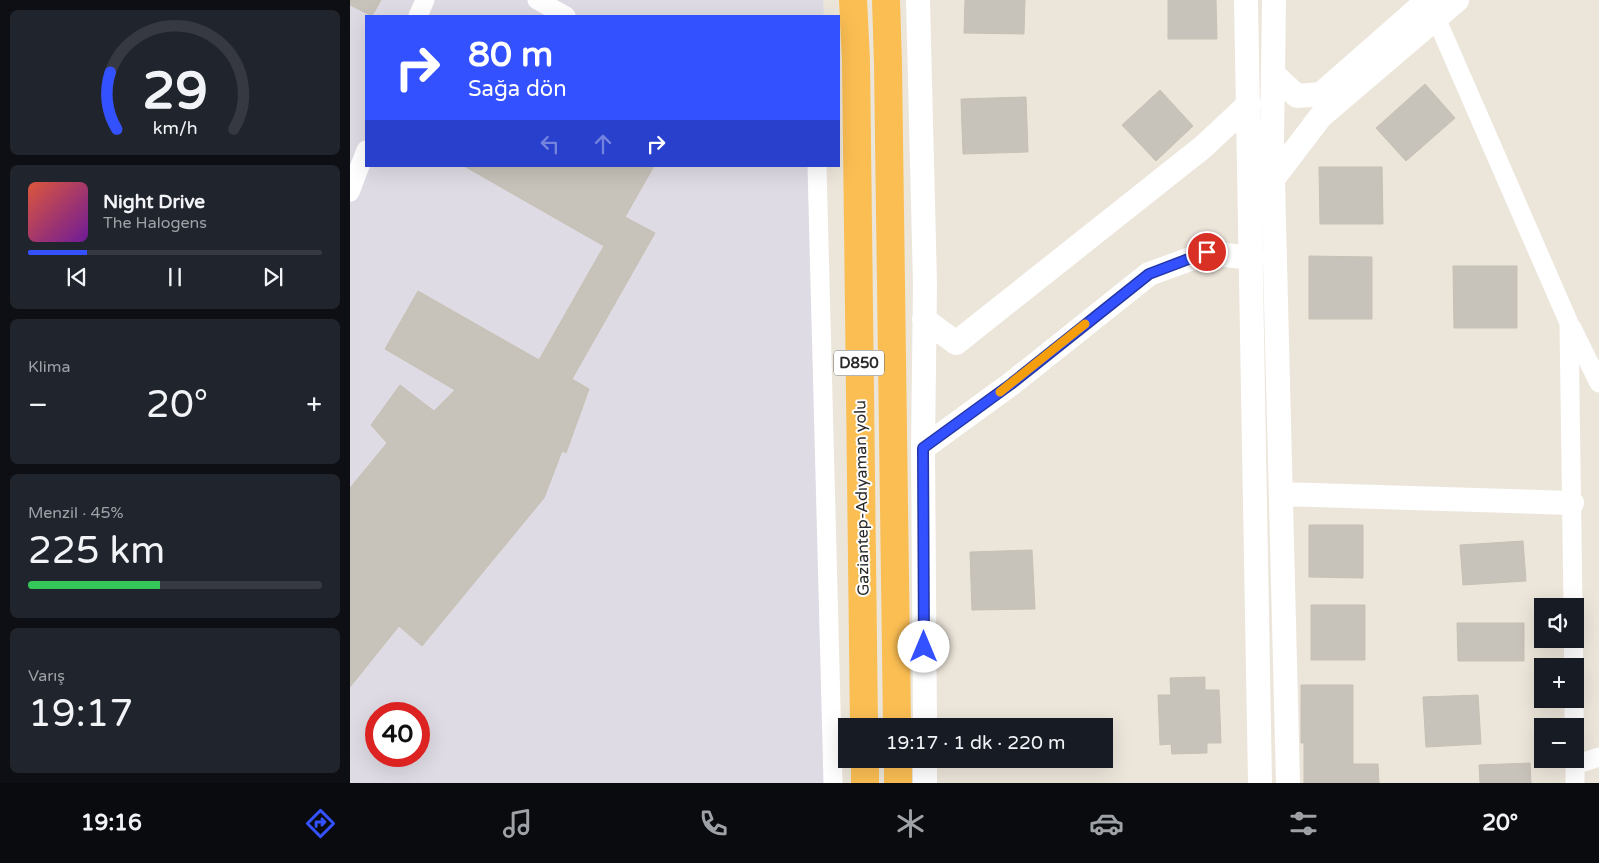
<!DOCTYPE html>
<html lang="tr">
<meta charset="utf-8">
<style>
:root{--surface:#171b24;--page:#20242c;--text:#f1f3f6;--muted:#9ea1a6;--line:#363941;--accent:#3451ff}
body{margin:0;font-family:"Varela Round",sans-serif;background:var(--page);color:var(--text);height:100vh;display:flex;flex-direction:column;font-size:19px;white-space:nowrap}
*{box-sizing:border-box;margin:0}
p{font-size:16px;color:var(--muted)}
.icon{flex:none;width:28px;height:28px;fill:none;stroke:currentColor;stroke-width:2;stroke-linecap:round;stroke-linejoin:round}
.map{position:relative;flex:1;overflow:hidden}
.side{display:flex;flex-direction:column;gap:10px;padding:10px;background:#0d0f14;width:350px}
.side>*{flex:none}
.banner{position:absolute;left:15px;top:15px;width:475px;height:152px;border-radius:0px;box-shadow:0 5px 20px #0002;background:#3451ff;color:#fff;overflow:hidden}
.tools{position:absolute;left:1184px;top:598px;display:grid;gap:10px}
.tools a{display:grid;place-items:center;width:50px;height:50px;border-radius:0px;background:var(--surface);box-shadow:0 5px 20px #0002;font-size:25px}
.speed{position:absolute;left:15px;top:702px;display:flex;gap:10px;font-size:25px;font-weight:700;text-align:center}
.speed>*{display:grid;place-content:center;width:65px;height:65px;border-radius:50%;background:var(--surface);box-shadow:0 5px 20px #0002;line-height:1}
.speed .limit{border:8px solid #d22;background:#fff;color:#111}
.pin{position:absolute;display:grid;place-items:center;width:42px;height:42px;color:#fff;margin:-21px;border:2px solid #fff;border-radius:50%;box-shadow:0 1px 5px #0007}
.me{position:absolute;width:55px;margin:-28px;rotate:0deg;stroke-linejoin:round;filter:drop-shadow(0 0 4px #0008)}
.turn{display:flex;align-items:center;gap:18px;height:105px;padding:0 20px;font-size:22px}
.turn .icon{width:65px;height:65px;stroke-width:2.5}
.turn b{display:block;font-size:35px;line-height:42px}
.lanes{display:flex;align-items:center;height:48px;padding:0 20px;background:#0003;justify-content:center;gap:25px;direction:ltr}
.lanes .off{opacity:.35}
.big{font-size:38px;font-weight:600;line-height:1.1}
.side .widget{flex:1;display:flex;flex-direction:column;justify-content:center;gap:8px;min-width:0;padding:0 18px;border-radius:8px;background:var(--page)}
.side .dial{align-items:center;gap:0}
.dial svg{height:130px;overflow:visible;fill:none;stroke:var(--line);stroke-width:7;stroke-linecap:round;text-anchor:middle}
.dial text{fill:var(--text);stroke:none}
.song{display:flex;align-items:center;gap:15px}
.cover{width:60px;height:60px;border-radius:8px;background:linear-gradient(135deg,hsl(10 70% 55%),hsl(280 70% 35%))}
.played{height:5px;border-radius:2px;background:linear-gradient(90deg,var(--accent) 20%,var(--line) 20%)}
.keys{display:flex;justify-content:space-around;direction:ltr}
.heat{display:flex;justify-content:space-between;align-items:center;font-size:28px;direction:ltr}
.charge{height:8px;border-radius:4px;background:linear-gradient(90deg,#34c759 45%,var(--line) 0)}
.trip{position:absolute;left:488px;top:718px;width:275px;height:50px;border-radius:0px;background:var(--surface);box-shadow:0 5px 20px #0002;font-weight:600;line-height:50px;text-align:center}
.tabs{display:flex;height:80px;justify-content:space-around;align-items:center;background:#090b0e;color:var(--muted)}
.tabs .icon{width:35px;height:35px}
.tabs .active{color:var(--accent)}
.tabs b{font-size:22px;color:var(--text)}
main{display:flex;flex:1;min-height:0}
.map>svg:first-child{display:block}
.industrial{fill:#dedbe4;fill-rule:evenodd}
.building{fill:#c7c2ba;stroke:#c7c1b4}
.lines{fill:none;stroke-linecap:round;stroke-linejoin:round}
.minor{stroke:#fff;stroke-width:19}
.tertiary{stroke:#fff;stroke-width:24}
.trunk{stroke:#fbbe53;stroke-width:28}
.route-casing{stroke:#2235a6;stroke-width:12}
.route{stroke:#3451ff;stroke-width:9}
.slow{stroke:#f59e0b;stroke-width:9}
.labels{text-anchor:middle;stroke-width:4;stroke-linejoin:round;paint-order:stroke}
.shield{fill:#fff;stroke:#696969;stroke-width:1}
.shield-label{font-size:15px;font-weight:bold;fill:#292929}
.street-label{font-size:16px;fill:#292929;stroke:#fff}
</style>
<main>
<section class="side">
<div class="widget dial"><svg viewBox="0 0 100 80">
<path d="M14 69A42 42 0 1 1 86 69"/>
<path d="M14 69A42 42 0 0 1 10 34" stroke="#3451ff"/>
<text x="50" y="56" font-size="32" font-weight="700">29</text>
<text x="50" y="72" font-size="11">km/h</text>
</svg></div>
<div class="widget">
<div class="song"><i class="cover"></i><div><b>Night Drive</b><p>The Halogens</p></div></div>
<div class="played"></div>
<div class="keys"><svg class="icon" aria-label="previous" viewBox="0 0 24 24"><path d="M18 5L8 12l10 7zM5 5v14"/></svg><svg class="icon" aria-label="pause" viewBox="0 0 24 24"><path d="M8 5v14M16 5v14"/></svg><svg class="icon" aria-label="next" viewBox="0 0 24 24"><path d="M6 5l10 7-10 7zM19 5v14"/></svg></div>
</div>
<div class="widget"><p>Klima</p>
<div class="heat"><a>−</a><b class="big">20°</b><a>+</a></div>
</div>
<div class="widget"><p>Menzil · 45%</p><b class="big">225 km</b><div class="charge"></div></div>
<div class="widget"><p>Varış</p><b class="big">19:17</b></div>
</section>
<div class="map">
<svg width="1249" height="783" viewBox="0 0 1249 783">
<rect width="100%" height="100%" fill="#ece5da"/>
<path class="industrial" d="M0 0H473L474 16H16V166H476L487 783H0ZM26 714H69V756H26Z"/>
<path class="building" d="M0 0H31L22 16 0 5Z
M615 0H675L674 34 614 33Z
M818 0H866L867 39H818Z
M1075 84 1105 118 1056 161 1026 128Z
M810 90 843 126 806 161 772 125Z
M676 97 678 152 613 154 611 99Z
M114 166H304L275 217 305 233 222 379 239 389 216 453 212 451 194 498 72 646 49 626 0 687V488L37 443 21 425 50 385 84 411 105 390 35 349 68 291 189 360 254 246Z
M969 167H1032L1033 224H970Z
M959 256 1022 257V319H959Z
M1103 266H1167V328H1104Z
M959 525H1013V578L959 577Z
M1173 541 1176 581 1113 585 1110 545Z
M682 550 685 609 622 610 620 552Z
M961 605H1015V660H961Z
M1107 623H1174V661H1108Z
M855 677V690H869L871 743H857V753L822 754 821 744 810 745 808 695H821L820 678Z
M951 685H1003V764H1028L1029 783H954V743H951Z
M1128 695 1131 744 1076 747 1073 697Z
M1180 763 1181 783H1130L1129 765Z"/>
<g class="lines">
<path class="minor" d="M187 0 216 16
M68 16 75 0
M1086 18 1219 323 1223 606
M467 166 483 783
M0 192 16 150
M1222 328 1249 383
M1223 639 1224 666
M1224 699V726
M1225 759V783
M1225 765 1249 757"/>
<path class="tertiary" d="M568 0 575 284 573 448 575 726
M896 0 910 783
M924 0 922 141 938 783
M923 74 947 96 971 94 1078 0
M923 179 971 116 1107 0
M574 319 606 343 853 147 899 104
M573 448 661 384 799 274 857 253 902 258
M931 494 1222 503
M575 759V783"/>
<path class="trunk" d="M503 0 506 60 514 726
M536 0 538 64 547 726
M515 759V783
M548 759V783"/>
</g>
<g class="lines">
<defs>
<path id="route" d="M574 647 573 448 661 384 799 274 857 252"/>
</defs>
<use href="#route" class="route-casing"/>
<use href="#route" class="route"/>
<path class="slow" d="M650 392 735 324"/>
</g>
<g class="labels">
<rect class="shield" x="484" y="350.5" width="50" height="25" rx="4"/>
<g class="shield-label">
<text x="509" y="368">D850</text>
</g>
<g class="street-label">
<text transform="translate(511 498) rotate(-91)" y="6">Gaziantep-Adıyaman yolu</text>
</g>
</g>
</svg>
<div class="tools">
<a><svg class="icon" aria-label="sound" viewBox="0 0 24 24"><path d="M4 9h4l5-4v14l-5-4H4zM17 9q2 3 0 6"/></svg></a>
<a>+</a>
<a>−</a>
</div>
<div class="speed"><div class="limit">40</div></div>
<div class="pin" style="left:857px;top:252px;background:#d93025"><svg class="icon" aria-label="arrive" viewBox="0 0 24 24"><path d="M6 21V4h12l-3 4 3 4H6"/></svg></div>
<svg class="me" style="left:574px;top:647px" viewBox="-20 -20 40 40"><circle r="19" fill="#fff"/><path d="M0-13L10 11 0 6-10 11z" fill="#3451ff"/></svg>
<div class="trip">19:17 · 1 dk · 220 m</div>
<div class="banner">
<div class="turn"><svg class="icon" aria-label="right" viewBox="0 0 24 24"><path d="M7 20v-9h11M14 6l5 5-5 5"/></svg><div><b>80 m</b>Sağa dön</div></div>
<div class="lanes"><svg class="icon off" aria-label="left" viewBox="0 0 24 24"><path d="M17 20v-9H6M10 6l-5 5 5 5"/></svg><svg class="icon off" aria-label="ahead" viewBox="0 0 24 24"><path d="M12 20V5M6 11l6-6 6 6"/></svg><svg class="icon" aria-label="right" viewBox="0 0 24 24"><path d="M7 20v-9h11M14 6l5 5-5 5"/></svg></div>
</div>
</div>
</main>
<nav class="tabs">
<b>19:16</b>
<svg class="icon active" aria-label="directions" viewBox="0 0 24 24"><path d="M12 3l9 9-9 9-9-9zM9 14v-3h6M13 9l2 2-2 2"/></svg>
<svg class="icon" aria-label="music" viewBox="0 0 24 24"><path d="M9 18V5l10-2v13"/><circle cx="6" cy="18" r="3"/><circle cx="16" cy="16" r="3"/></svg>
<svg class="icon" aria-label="phone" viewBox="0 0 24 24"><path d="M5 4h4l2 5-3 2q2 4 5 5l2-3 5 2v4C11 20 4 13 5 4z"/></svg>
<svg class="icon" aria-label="climate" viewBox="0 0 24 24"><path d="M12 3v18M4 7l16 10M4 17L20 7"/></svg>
<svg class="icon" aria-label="car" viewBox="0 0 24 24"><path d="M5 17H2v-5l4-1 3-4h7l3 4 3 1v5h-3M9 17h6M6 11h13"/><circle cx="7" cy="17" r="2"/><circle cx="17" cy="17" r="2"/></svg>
<svg class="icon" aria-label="filters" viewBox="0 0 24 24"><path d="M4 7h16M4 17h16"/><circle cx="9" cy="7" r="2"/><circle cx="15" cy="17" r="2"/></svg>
<b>20°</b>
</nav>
